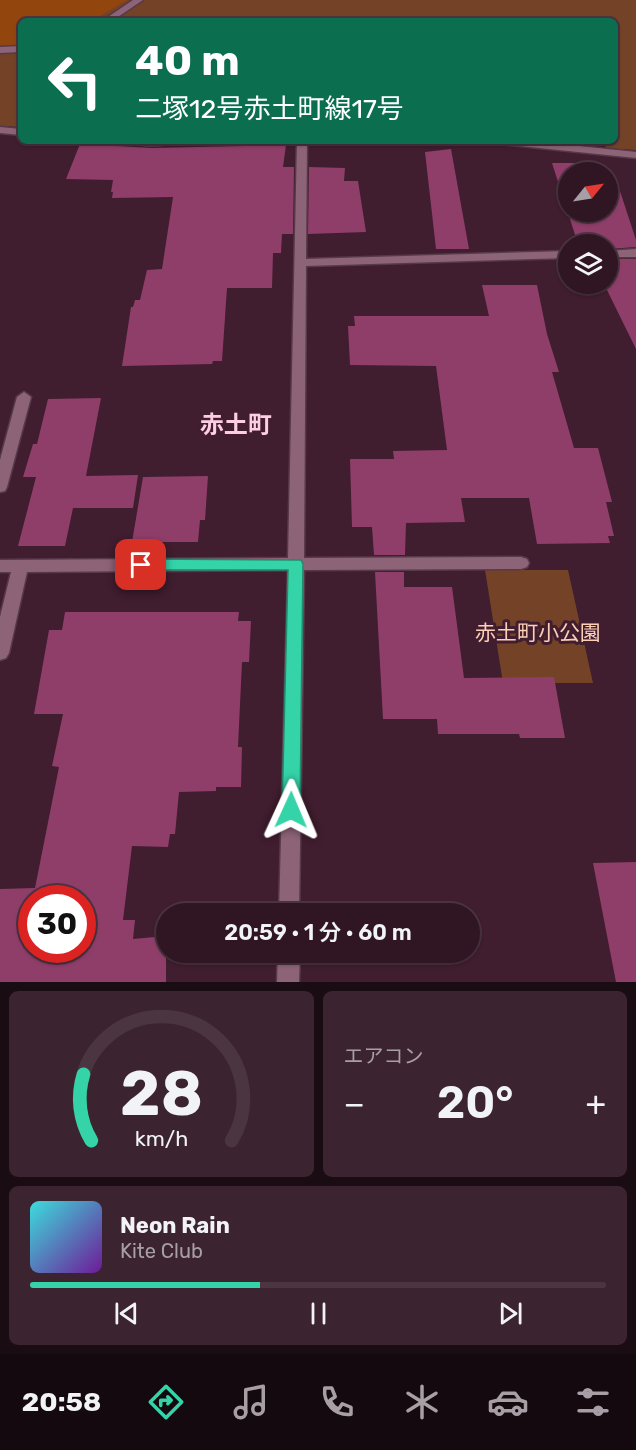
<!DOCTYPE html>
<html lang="ja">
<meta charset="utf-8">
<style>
:root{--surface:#301623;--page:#3c2330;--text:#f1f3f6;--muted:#a89fa6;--line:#4b3541;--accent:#34d4a8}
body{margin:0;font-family:Rubik,"Noto Sans JP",sans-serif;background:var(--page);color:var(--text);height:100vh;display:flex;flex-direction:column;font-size:22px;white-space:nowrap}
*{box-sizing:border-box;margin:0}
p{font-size:20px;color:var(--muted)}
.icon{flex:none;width:33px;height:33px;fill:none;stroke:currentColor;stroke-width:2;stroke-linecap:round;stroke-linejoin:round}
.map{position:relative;height:982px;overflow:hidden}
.side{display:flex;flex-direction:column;gap:9px;padding:9px;background:#1a0c13;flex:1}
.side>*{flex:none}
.hud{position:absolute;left:18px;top:18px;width:600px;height:126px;border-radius:9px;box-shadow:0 2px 4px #0004,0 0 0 2px var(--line);background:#0b6e4f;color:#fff;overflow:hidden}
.needle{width:39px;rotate:60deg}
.controls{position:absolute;left:558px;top:162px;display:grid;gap:12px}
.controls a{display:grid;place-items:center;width:60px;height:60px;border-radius:50%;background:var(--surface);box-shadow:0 2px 4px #0004,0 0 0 2px var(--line);font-size:30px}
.speed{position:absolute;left:18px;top:885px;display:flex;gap:12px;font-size:30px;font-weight:700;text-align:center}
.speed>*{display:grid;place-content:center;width:78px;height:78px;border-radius:50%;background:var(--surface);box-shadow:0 2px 4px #0004,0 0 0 2px var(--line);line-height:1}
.speed .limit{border:9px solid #d22;background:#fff;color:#111}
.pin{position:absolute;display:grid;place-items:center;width:51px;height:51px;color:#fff;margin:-26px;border-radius:12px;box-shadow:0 3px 9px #0006}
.me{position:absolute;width:66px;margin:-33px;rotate:1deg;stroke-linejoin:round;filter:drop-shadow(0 0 4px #0008)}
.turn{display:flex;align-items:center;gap:21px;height:126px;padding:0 18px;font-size:27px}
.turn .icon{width:78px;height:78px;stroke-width:2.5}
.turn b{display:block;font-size:42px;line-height:51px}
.big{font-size:45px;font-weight:600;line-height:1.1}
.side .tile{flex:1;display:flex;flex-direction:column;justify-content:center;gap:9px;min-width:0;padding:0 21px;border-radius:9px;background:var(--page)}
.side .dial{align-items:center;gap:0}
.dial svg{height:156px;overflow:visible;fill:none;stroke:var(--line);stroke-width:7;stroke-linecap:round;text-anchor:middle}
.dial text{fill:var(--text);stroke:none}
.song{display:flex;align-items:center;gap:18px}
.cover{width:72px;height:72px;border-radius:9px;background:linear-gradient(135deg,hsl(180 70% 55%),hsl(280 70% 35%))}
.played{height:6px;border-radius:3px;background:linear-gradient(90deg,var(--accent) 40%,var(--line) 40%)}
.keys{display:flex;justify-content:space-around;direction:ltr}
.heat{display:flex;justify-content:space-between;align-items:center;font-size:33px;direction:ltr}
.side .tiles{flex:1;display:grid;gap:9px;grid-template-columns:1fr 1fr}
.tile:last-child{grid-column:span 2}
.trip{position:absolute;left:156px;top:903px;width:324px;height:60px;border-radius:30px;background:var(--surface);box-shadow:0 2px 4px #0004,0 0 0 2px var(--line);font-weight:600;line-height:60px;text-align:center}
.tab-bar{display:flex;height:96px;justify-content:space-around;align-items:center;background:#13090e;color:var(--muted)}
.tab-bar .icon{width:42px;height:42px}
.tab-bar .active{color:var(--accent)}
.tab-bar b{font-size:27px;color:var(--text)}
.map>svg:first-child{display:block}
.green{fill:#744327}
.forest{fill:#93450e}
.building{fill:#8f3e6a;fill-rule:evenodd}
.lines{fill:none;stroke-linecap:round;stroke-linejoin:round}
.street-casing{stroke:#573949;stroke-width:3}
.street{fill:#8d6377;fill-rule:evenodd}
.route{fill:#34d4a8;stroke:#228a6d;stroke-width:1.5}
.labels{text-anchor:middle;stroke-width:6;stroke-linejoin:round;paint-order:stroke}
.park-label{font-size:21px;fill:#fdcfb7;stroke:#401d2f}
.quarter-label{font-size:24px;font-weight:bold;fill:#fdcde3;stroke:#401d2f}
</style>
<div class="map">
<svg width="636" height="982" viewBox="0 0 636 982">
<rect width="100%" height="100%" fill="#401d2f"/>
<path class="green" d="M0 0H636V150L606 148 603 141H615V21H21V127L0 126Z
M485 570H568L593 683H503Z"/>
<path class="forest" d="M0 0H127L92 21H21V45L0 46Z"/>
<path class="building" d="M80 144 152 148 286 145 283 167H294L293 234H282L281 253H273L272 288H227L222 361H213L212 364 122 366 131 307H133L135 300H140L147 270 162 269 173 197 112 198 113 192H111L113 180 66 179Z
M451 149 469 249H436L425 152Z
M552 163H601L606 172H568V212H608V177L612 188H619L636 240V247L608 249V244H578Z
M309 167 345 168 344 181H358L366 232 308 234Z
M608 259H636V349L607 290 605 288 592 289 591 284H608Z
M482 285H537L547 334 559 372H552L574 448H598L612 502H606L614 536H608L610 543 537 544 529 498H461L465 522 406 523 405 555H374L372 527H352L350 459H394L393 451 447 450 436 366 350 365 348 326H355L354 316H489Z
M101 398 86 476 138 475 133 508H73L65 546H18L36 477H23L33 444H37L48 399Z
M208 476 205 520H200L198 542H132L143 477Z
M375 572H404V587H452L464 678 554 677 565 738H520L519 734H438L437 719H383Z
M65 612H239L238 621H251L249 662H242L238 747H242L241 787H216V791L179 792 175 834H170L168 847 132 846 123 920H135L133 939 166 936V982H0V889L35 888 59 767 52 766 63 714H34L49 630H62ZM32 898H82V950H32Z
M636 862V982H616L593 863Z"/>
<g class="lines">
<defs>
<path id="street" d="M133 0H143L112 21H102Z
M21 46V52L0 53V47Z
M0 127 21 129V135L0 133Z
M131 141H173C165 147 139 147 131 141Z
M297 141H307L306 259 568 251V258L306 266 304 558 521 557 527 559 529 563 527 567 521 569 304 570 299 914H279L288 570 27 572 9 653 6 658 0 660V617L11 572H0V560L288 558Z
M496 141H531L636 152V158L501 144Z
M636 249V257H608V251Z
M24 392 31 397 7 487 5 491 0 492V460L17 397Z
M278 952H300L299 982H277Z"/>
</defs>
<use href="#street" class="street-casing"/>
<use href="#street" class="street"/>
</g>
<path class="route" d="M141 559 301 560 303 564 300 810 297 816 291 818 285 816 282 810 288 570H141L136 569 133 565 136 561Z"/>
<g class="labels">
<g class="park-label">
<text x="538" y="640">赤土町小公園</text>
</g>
<g class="quarter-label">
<text x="236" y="433">赤土町</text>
</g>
</g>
</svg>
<div class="controls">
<a><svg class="needle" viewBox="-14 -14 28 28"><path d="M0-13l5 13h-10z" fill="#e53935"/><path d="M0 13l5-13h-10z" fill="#a89fa6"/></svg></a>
<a><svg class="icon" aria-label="layers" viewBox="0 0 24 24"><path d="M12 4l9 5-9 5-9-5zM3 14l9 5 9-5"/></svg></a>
</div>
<div class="speed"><div class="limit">30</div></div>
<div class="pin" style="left:141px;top:565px;background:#d93025"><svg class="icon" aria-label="arrive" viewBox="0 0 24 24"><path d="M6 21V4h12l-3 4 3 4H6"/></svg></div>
<svg class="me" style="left:291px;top:810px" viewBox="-20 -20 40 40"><path d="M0-17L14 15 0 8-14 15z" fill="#34d4a8" stroke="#fff" stroke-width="4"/></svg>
<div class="trip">20:59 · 1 分 · 60 m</div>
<div class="hud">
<div class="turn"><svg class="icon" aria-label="left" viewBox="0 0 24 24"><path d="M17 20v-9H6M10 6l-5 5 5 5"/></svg><div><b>40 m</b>二塚12号赤土町線17号</div></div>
</div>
</div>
<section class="side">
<div class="tiles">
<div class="tile dial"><svg viewBox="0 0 100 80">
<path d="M14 69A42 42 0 1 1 86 69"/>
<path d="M14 69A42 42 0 0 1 10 35" stroke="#34d4a8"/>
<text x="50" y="56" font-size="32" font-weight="700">28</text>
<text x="50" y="72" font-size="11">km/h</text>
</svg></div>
<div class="tile"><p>エアコン</p>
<div class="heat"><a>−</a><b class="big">20°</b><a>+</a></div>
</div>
<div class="tile">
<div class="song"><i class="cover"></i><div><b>Neon Rain</b><p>Kite Club</p></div></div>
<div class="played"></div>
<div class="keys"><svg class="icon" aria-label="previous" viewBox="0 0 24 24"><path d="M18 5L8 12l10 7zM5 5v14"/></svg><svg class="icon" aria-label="pause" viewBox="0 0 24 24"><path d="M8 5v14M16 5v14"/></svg><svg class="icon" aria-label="next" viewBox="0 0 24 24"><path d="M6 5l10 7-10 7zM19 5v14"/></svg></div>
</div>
</div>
</section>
<nav class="tab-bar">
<b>20:58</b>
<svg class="icon active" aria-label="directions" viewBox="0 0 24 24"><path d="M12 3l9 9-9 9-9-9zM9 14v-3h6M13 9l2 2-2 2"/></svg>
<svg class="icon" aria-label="music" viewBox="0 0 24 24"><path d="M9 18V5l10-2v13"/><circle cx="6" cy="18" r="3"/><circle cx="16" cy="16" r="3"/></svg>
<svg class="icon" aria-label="phone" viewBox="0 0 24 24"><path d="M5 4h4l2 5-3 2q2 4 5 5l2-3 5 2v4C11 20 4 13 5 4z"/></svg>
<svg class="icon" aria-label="climate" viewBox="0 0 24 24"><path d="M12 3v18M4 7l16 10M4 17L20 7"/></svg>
<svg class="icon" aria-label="car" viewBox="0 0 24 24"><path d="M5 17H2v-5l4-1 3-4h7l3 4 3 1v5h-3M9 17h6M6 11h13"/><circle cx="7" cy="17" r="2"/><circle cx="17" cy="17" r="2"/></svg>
<svg class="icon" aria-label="filters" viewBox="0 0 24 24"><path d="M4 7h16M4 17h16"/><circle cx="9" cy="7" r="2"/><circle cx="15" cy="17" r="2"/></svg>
</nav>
